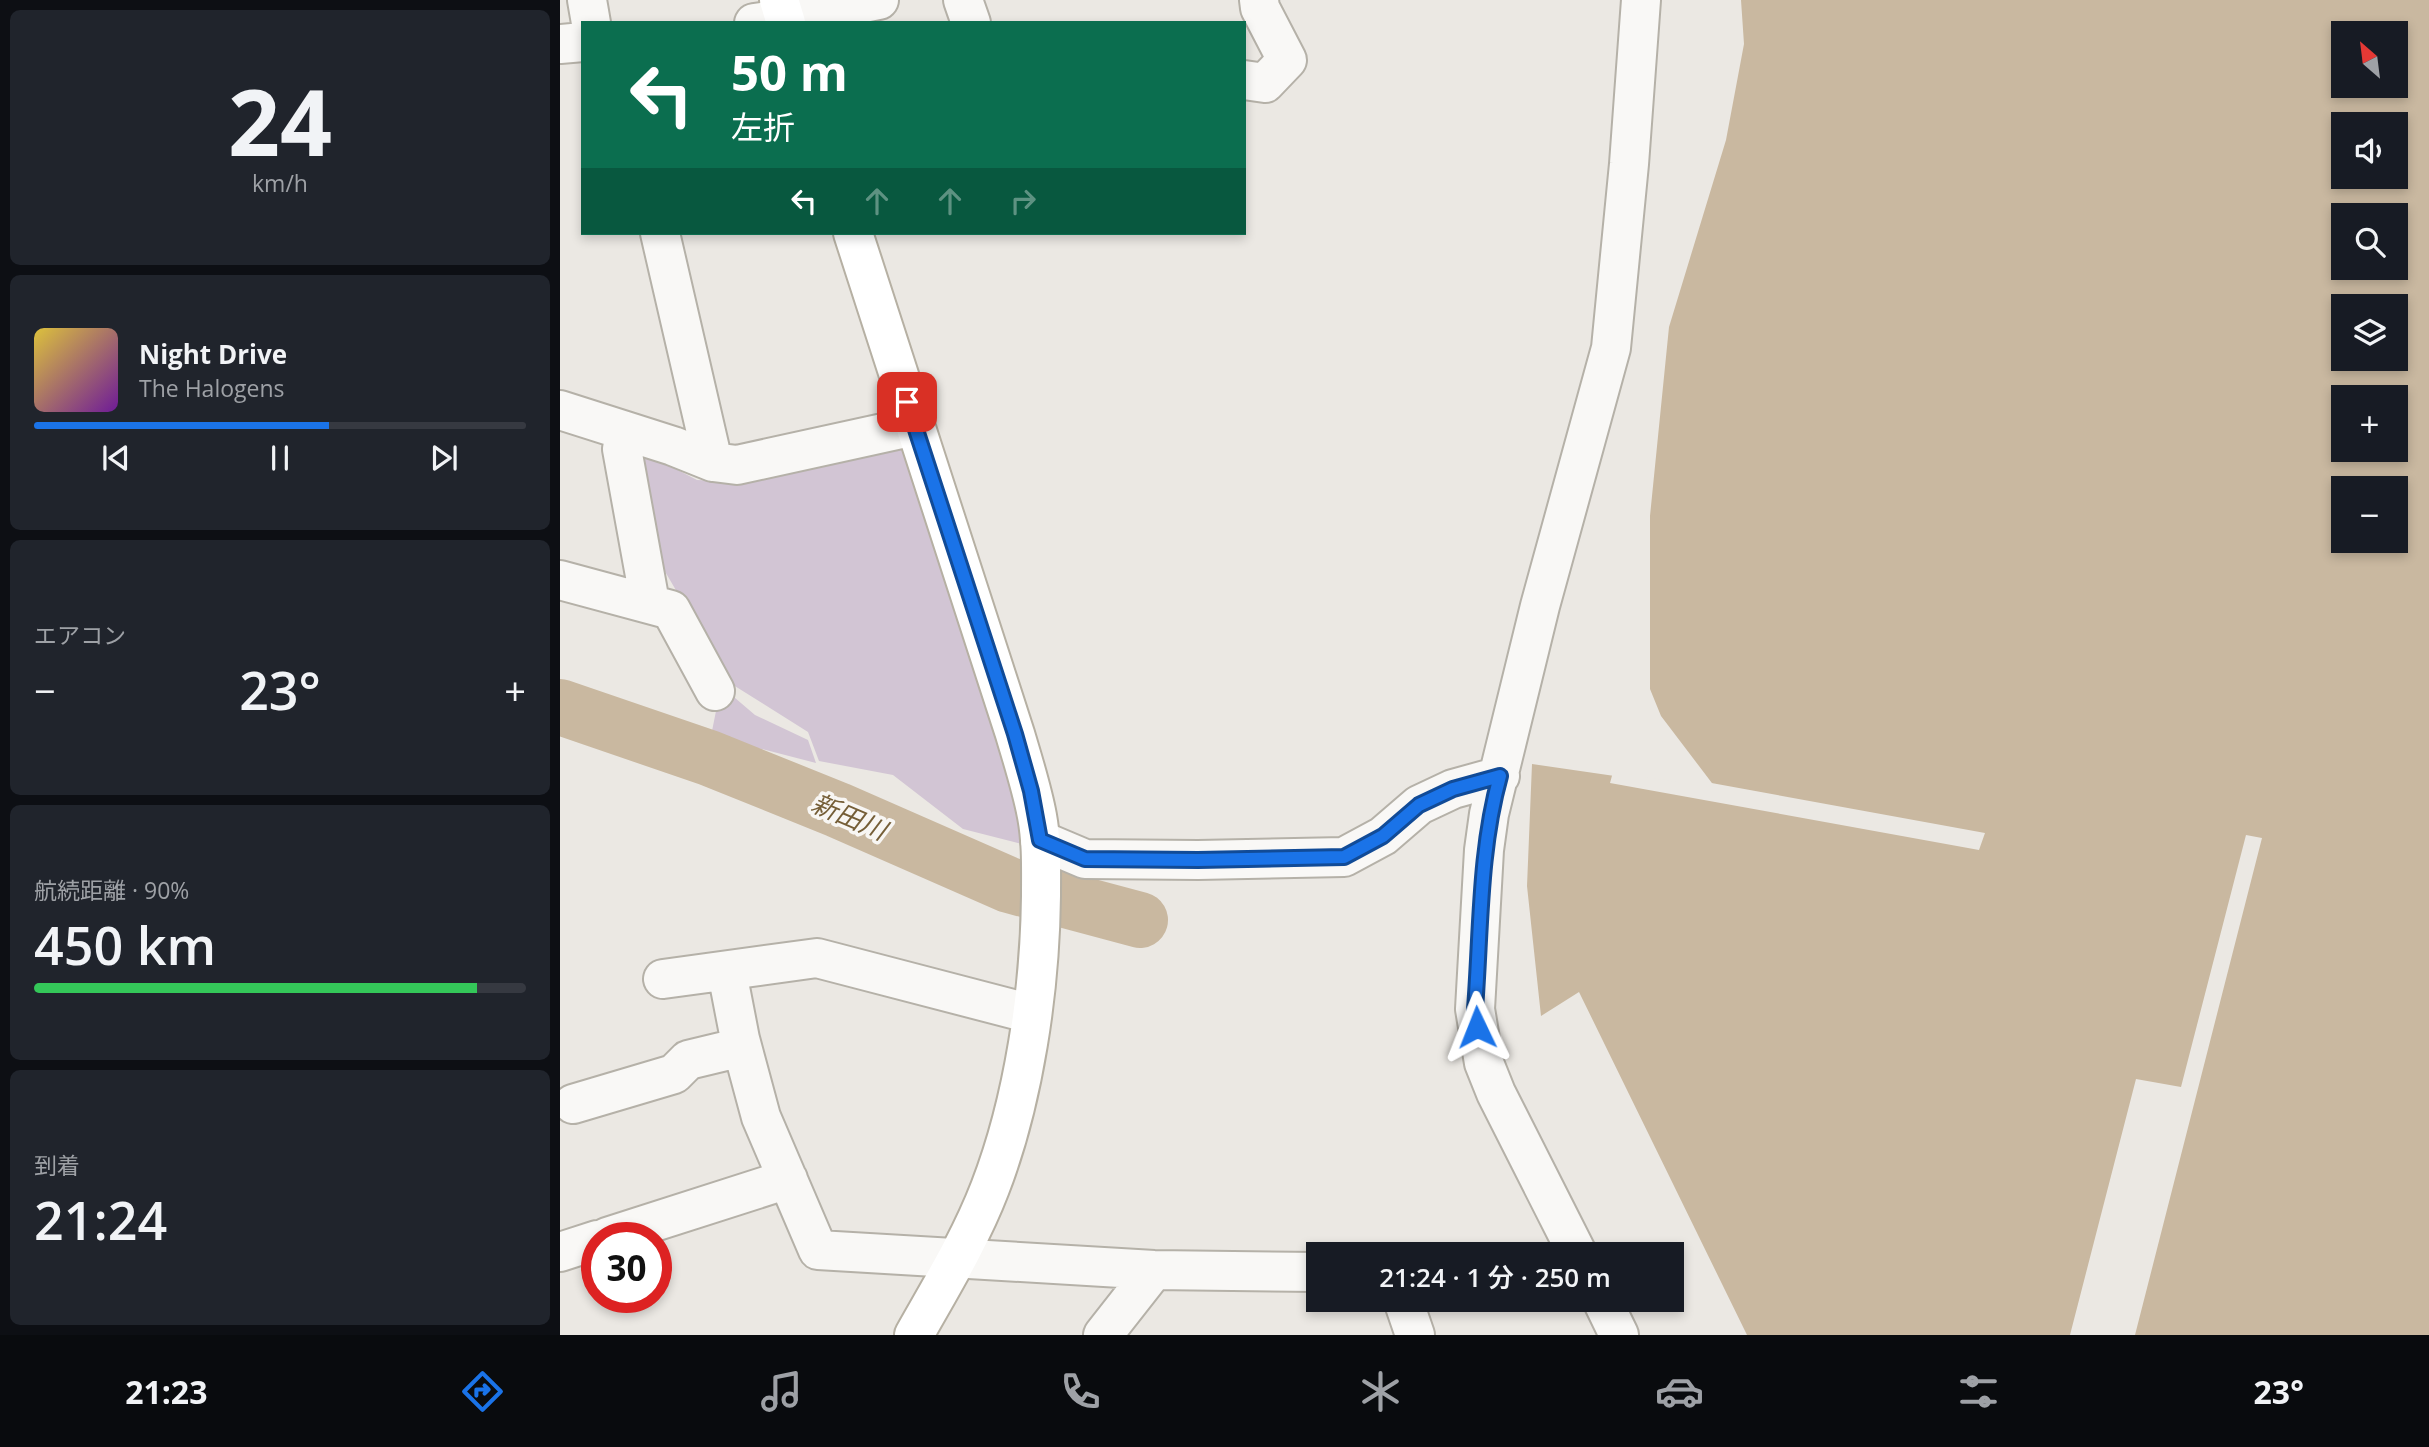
<!DOCTYPE html>
<html lang="ja">
<meta charset="utf-8">
<style>
:root{--surface:#171b24;--page:#20242c;--text:#f1f3f6;--muted:#9ea1a6;--line:#363941;--accent:#1a73e8}
body{margin:0;font-family:"Open Sans","Noto Sans JP",sans-serif;background:var(--page);color:var(--text);height:100vh;display:flex;flex-direction:column;font-size:26px;white-space:nowrap}
*{box-sizing:border-box;margin:0}
p{font-size:23px;color:var(--muted)}
.icon{flex:none;width:38px;height:38px;fill:none;stroke:currentColor;stroke-width:2;stroke-linecap:round;stroke-linejoin:round}
.map{position:relative;flex:1;overflow:hidden}
.details{display:flex;flex-direction:column;gap:10px;padding:10px;background:#0d0f14;width:560px}
.details>*{flex:none}
.hud{position:absolute;left:21px;top:21px;width:665px;height:214px;border-radius:0px;box-shadow:0 4px 10px #0003;background:#0b6e4f;color:#fff;overflow:hidden}
.needle{width:46px;rotate:332deg}
.controls{position:absolute;left:1771px;top:21px;display:grid;gap:14px}
.controls a{display:grid;place-items:center;width:77px;height:77px;border-radius:0px;background:var(--surface);box-shadow:0 4px 10px #0003;font-size:35px}
.speed{position:absolute;left:21px;top:1222px;display:flex;gap:14px;font-size:35px;font-weight:700;text-align:center}
.speed>*{display:grid;place-content:center;width:91px;height:91px;border-radius:50%;background:var(--surface);box-shadow:0 4px 10px #0003;line-height:1}
.speed .limit{border:10px solid #d22;background:#fff;color:#111}
.pin{position:absolute;display:grid;place-items:center;width:60px;height:60px;color:#fff;margin:-30px;border-radius:14px;box-shadow:0 4px 10px #0006}
.me{position:absolute;width:77px;margin:-38px;rotate:358deg;stroke-linejoin:round;filter:drop-shadow(0 0 5px #0008)}
.turn{display:flex;align-items:center;gap:24px;height:147px;padding:0 35px;font-size:32px}
.turn .icon{width:91px;height:91px;stroke-width:2.5}
.turn b{display:block;font-size:49px;line-height:60px}
.lanes{display:flex;align-items:center;height:66px;padding:0 35px;background:#0003;justify-content:center;gap:35px;direction:ltr}
.lanes .off{opacity:.35}
.big{font-size:52px;font-weight:600;line-height:1.1}
.details .widget{flex:1;display:flex;flex-direction:column;justify-content:center;gap:10px;min-width:0;padding:0 24px;border-radius:10px;background:var(--page)}
.details .dial{align-items:center;gap:0}
.dial b{font-size:91px;line-height:1}
.song{display:flex;align-items:center;gap:21px}
.cover{width:84px;height:84px;border-radius:10px;background:linear-gradient(135deg,hsl(50 70% 55%),hsl(280 70% 35%))}
.played{height:7px;border-radius:4px;background:linear-gradient(90deg,var(--accent) 60%,var(--line) 60%)}
.keys{display:flex;justify-content:space-around;direction:ltr}
.heat{display:flex;justify-content:space-between;align-items:center;font-size:38px;direction:ltr}
.charge{height:10px;border-radius:5px;background:linear-gradient(90deg,#34c759 90%,var(--line) 0)}
.trip{position:absolute;left:746px;top:1242px;width:378px;height:70px;border-radius:0px;background:var(--surface);box-shadow:0 4px 10px #0003;font-weight:600;line-height:70px;text-align:center}
.dock{display:flex;height:112px;justify-content:space-around;align-items:center;background:#090b0e;color:var(--muted)}
.dock .icon{width:49px;height:49px}
.dock .active{color:var(--accent)}
.dock b{font-size:32px;color:var(--text)}
main{display:flex;flex:1;min-height:0}
.map>svg:first-child{display:block}
.green{fill:#d2c5d4}
.water{fill:#c9b8a0;fill-rule:evenodd}
.pier{fill:#ebe8e3}
.lines{fill:none;stroke-linecap:round;stroke-linejoin:round}
.river{stroke:#c9b8a0;stroke-width:56}
.minor-casing{stroke:#b5b1a8;stroke-width:42}
.major-casing{stroke:#b6b0a3;stroke-width:42}
.minor{stroke:#f9f8f6;stroke-width:38}
.major{stroke:#fff;stroke-width:38}
.route-casing{stroke:#114b97;stroke-width:18}
.route{stroke:#1a73e8;stroke-width:12}
.labels{text-anchor:middle;stroke-width:7;stroke-linejoin:round;paint-order:stroke}
.water-label{font-size:26px;font-style:italic;fill:#755e37;stroke:#f8f6f3}
</style>
<main>
<section class="details">
<div class="widget dial"><b>24</b><p>km/h</p></div>
<div class="widget">
<div class="song"><i class="cover"></i><div><b>Night Drive</b><p>The Halogens</p></div></div>
<div class="played"></div>
<div class="keys"><svg class="icon" aria-label="previous" viewBox="0 0 24 24"><path d="M18 5L8 12l10 7zM5 5v14"/></svg><svg class="icon" aria-label="pause" viewBox="0 0 24 24"><path d="M8 5v14M16 5v14"/></svg><svg class="icon" aria-label="next" viewBox="0 0 24 24"><path d="M6 5l10 7-10 7zM19 5v14"/></svg></div>
</div>
<div class="widget"><p>エアコン</p>
<div class="heat"><a>−</a><b class="big">23°</b><a>+</a></div>
</div>
<div class="widget"><p>航続距離 · 90%</p><b class="big">450 km</b><div class="charge"></div></div>
<div class="widget"><p>到着</p><b class="big">21:24</b></div>
</section>
<div class="map">
<svg width="1869" height="1335" viewBox="0 0 1869 1335">
<rect width="100%" height="100%" fill="#ebe8e3"/>
<path class="green" d="M350 444 463 808 466 845 403 829 333 775 259 761 248 732 170 683 96 556 81 451 137 480 182 482Z
M161 686 195 715 248 740 256 763 151 736Z"/>
<path class="water" d="M1181 0H1869V1335H1187L1019 992 981 1016 967 886 972 764 1158 791 1101 716 1090 689V516L1109 327 1166 140 1184 44ZM1783 33H1836V86H1783ZM1783 124H1836V177H1783ZM1783 215H1836V268H1783ZM1783 306H1836V359H1783ZM1783 397H1836V450H1783ZM1783 488H1836V541H1783Z"/>
<path class="pier" d="M1053 772 1150 787 1146 782 1425 833 1419 850 1050 783Z
M1686 835 1702 838 1575 1335H1510L1576 1079 1621 1087Z"/>
<g class="lines">
<path class="river" d="M0 707 149 758 278 810 449 885 580 920"/>
<defs>
<path id="minor" d="M27 0 31 23
M403 0 411 23
M194 23 225 19 319 0
M0 44 23 42
M684 80 705 83 727 60 700 8 699 0
M100 233 153 462
M0 410 113 446 153 462 177 465 355 426
M65 431 62 449 90 603
M0 580 111 610 155 691
M480 840 525 859 638 860 784 857 823 836 859 805 893 789 940 776
M167 972 180 1039 201 1117 258 1250 594 1270 758 1272
M103 979 257 958 472 1014
M13 1104 114 1074 128 1060 182 1047
M47 1237 228 1179
M0 1252 37 1240
M1018 1255 936 1093 924 1063 915 1009 924 850 929 814 980 606 1051 348 1069 164 1081 0
M843 1300 855 1335
M1042 1300 1059 1335
M543 1335 594 1270"/>
<path id="major" d="M219 0 226 23
M293 233 455 734C463 761 472 789 477 816 482 843 481 869 481 896 480 990 464 1100 430 1188 410 1240 381 1287 354 1335"/>
</defs>
<use href="#minor" class="minor-casing"/>
<use href="#major" class="major-casing"/>
<use href="#minor" class="minor"/>
<use href="#major" class="major"/>
</g>
<g class="lines">
<defs>
<path id="route" d="M347 402 455 734 471 791 480 840 525 859 638 860 784 857 823 836 859 805 893 789 940 776C919 851 921 931 915 1009L917 1027"/>
</defs>
<use href="#route" class="route-casing"/>
<use href="#route" class="route"/>
</g>
<g class="labels">
<g class="water-label">
<text transform="translate(289 817) rotate(23)" y="9">新田川</text>
</g>
</g>
</svg>
<div class="controls">
<a><svg class="needle" viewBox="-14 -14 28 28"><path d="M0-13l5 13h-10z" fill="#e53935"/><path d="M0 13l5-13h-10z" fill="#9ea1a6"/></svg></a>
<a><svg class="icon" aria-label="sound" viewBox="0 0 24 24"><path d="M4 9h4l5-4v14l-5-4H4zM17 9q2 3 0 6"/></svg></a>
<a><svg class="icon" aria-label="search" viewBox="0 0 24 24"><circle cx="10" cy="10" r="6"/><path d="M15 15l6 6"/></svg></a>
<a><svg class="icon" aria-label="layers" viewBox="0 0 24 24"><path d="M12 4l9 5-9 5-9-5zM3 14l9 5 9-5"/></svg></a>
<a>+</a>
<a>−</a>
</div>
<div class="speed"><div class="limit">30</div></div>
<div class="pin" style="left:347px;top:402px;background:#d93025"><svg class="icon" aria-label="arrive" viewBox="0 0 24 24"><path d="M6 21V4h12l-3 4 3 4H6"/></svg></div>
<svg class="me" style="left:917px;top:1027px" viewBox="-20 -20 40 40"><path d="M0-17L14 15 0 8-14 15z" fill="#1a73e8" stroke="#fff" stroke-width="4"/></svg>
<div class="trip">21:24 · 1 分 · 250 m</div>
<div class="hud">
<div class="turn"><svg class="icon" aria-label="left" viewBox="0 0 24 24"><path d="M17 20v-9H6M10 6l-5 5 5 5"/></svg><div><b>50 m</b>左折</div></div>
<div class="lanes"><svg class="icon" aria-label="left" viewBox="0 0 24 24"><path d="M17 20v-9H6M10 6l-5 5 5 5"/></svg><svg class="icon off" aria-label="ahead" viewBox="0 0 24 24"><path d="M12 20V5M6 11l6-6 6 6"/></svg><svg class="icon off" aria-label="ahead" viewBox="0 0 24 24"><path d="M12 20V5M6 11l6-6 6 6"/></svg><svg class="icon off" aria-label="right" viewBox="0 0 24 24"><path d="M7 20v-9h11M14 6l5 5-5 5"/></svg></div>
</div>
</div>
</main>
<nav class="dock">
<b>21:23</b>
<svg class="icon active" aria-label="directions" viewBox="0 0 24 24"><path d="M12 3l9 9-9 9-9-9zM9 14v-3h6M13 9l2 2-2 2"/></svg>
<svg class="icon" aria-label="music" viewBox="0 0 24 24"><path d="M9 18V5l10-2v13"/><circle cx="6" cy="18" r="3"/><circle cx="16" cy="16" r="3"/></svg>
<svg class="icon" aria-label="phone" viewBox="0 0 24 24"><path d="M5 4h4l2 5-3 2q2 4 5 5l2-3 5 2v4C11 20 4 13 5 4z"/></svg>
<svg class="icon" aria-label="climate" viewBox="0 0 24 24"><path d="M12 3v18M4 7l16 10M4 17L20 7"/></svg>
<svg class="icon" aria-label="car" viewBox="0 0 24 24"><path d="M5 17H2v-5l4-1 3-4h7l3 4 3 1v5h-3M9 17h6M6 11h13"/><circle cx="7" cy="17" r="2"/><circle cx="17" cy="17" r="2"/></svg>
<svg class="icon" aria-label="filters" viewBox="0 0 24 24"><path d="M4 7h16M4 17h16"/><circle cx="9" cy="7" r="2"/><circle cx="15" cy="17" r="2"/></svg>
<b>23°</b>
</nav>
